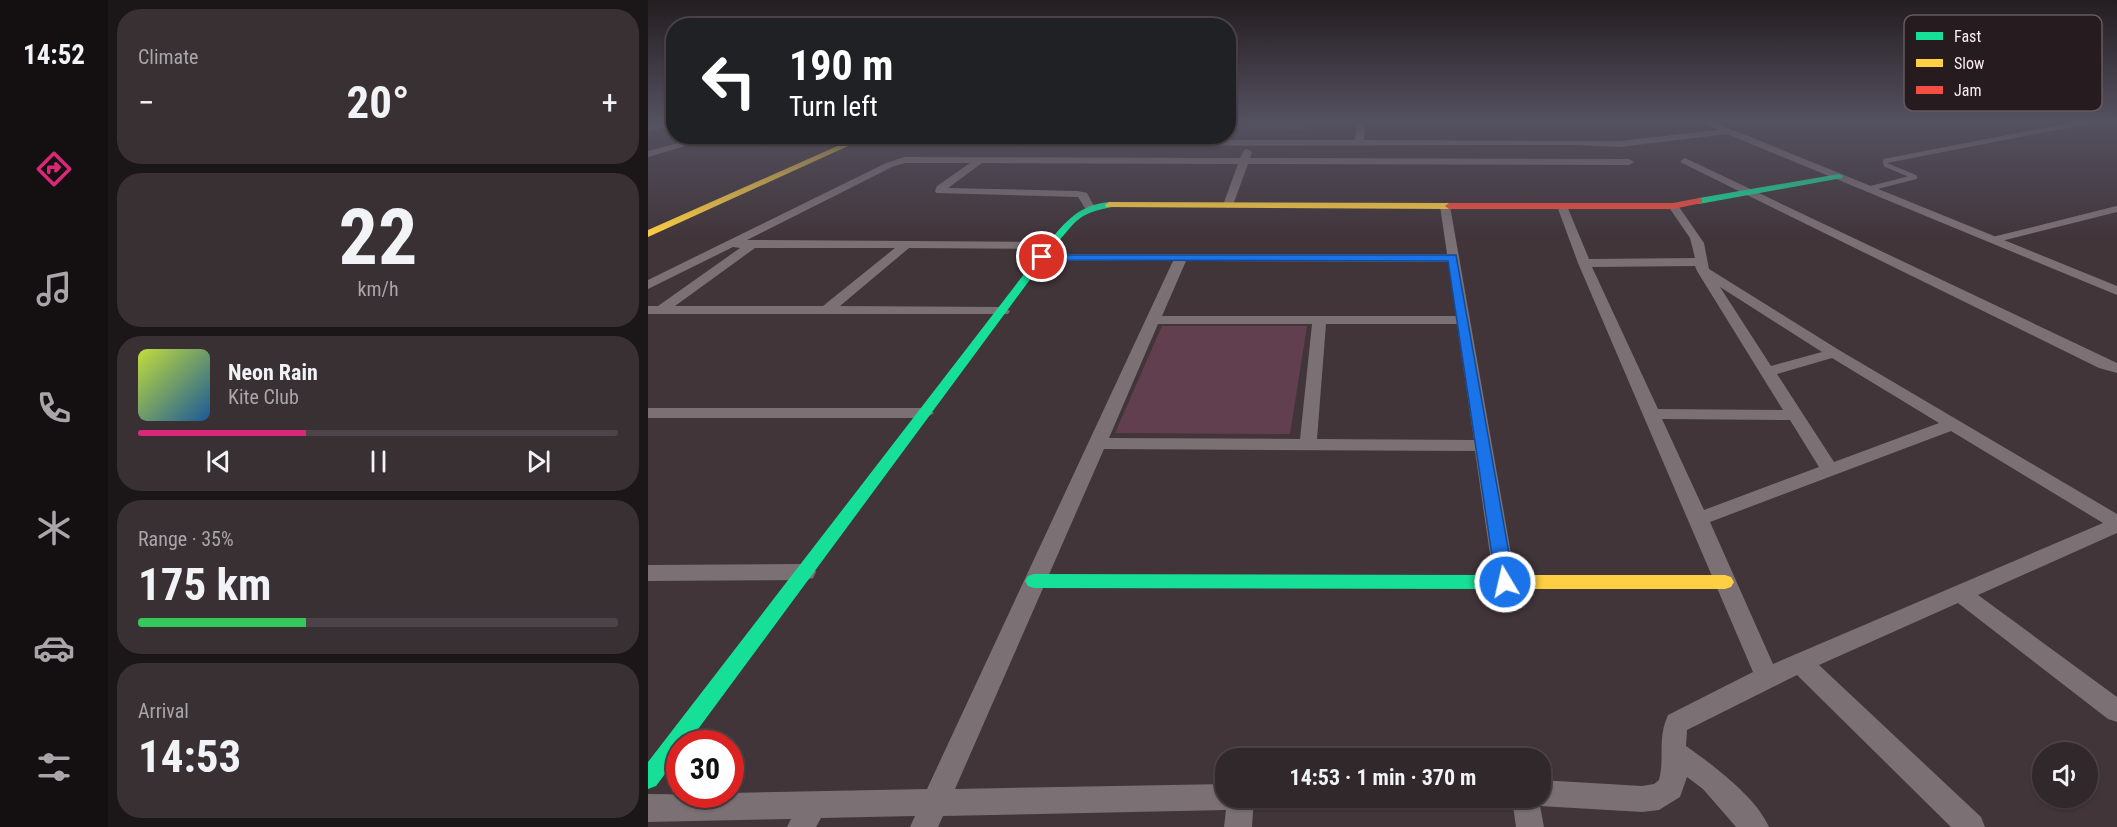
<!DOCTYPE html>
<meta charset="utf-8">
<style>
:root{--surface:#31282c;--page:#393034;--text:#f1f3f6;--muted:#a8a6a9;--line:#4c4448;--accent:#db2777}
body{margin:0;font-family:"Roboto Condensed",sans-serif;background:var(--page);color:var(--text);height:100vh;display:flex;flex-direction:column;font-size:22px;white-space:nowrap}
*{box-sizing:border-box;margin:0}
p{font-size:20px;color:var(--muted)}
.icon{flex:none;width:33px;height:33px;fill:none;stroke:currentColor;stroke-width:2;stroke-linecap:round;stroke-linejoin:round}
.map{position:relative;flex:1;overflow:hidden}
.details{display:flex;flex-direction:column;gap:9px;padding:9px;background:#1b1618;width:540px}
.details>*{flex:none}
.guide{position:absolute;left:18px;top:18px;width:570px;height:126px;border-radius:24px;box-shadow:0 2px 4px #0004,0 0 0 2px var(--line);background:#202124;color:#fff;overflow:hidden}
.controls{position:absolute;left:1384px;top:742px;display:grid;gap:12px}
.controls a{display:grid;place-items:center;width:66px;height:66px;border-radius:50%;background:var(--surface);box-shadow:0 2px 4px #0004,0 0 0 2px var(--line);font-size:30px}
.speed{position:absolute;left:18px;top:730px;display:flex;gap:12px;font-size:30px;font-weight:700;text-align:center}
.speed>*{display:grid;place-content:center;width:78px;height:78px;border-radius:50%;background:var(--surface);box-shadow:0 2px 4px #0004,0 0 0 2px var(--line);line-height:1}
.speed .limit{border:9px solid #d22;background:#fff;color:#111}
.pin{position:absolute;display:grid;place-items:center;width:51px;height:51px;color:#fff;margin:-26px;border:3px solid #fff;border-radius:50%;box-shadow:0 2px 6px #0007}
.me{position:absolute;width:66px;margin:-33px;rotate:351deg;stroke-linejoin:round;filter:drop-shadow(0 0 4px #0008)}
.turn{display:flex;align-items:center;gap:21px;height:126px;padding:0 24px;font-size:27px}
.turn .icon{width:78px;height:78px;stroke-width:2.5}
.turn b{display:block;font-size:42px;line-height:51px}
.big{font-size:45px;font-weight:700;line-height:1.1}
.details .widget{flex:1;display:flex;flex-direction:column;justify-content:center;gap:9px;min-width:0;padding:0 21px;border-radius:24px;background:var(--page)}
.details .dial{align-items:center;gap:0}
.dial b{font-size:78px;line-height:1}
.song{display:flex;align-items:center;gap:18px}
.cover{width:72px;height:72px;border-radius:9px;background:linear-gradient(135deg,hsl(70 70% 55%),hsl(210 70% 35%))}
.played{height:6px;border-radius:3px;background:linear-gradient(90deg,var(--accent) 35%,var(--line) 35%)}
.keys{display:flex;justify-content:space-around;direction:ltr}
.heat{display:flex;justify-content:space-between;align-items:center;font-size:33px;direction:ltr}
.charge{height:9px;border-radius:4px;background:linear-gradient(90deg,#34c759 35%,var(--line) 0)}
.trip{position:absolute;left:567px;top:748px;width:336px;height:60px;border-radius:24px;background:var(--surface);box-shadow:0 2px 4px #0004,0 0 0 2px var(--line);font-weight:700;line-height:60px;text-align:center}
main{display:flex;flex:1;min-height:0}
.tabs{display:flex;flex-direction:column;width:108px;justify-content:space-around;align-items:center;background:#141012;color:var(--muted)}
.tabs .icon{width:42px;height:42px}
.tabs .current{color:var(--accent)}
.tabs b{font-size:27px;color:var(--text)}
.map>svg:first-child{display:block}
.green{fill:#623f4e}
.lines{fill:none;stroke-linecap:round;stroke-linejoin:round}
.lane-far1{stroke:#7b7074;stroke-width:4.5}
.lane{stroke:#7b7074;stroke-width:6}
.street{fill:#7b7074;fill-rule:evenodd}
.fast{fill:#16e098;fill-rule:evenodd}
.slow{fill:#ffcf43;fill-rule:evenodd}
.jam{fill:#f24e42;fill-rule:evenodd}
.wall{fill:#56474d}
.shaded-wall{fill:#463a3f}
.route{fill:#1a73e8;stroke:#114b97;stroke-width:1.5}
.key{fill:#261b1f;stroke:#665a5e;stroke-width:1.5}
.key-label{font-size:16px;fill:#fcecf2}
</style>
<main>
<nav class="tabs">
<b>14:52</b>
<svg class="icon current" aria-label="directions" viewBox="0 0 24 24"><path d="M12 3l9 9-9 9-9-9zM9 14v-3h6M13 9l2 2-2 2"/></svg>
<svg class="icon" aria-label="music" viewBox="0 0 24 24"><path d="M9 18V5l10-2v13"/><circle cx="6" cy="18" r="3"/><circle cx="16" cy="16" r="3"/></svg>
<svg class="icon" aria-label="phone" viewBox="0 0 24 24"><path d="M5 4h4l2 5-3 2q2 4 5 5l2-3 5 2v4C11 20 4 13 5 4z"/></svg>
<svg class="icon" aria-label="climate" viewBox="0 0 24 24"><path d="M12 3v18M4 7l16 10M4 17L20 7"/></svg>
<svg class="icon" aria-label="car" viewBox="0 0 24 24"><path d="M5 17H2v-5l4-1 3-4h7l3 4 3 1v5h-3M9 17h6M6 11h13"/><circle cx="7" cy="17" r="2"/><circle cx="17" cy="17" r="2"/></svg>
<svg class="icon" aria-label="filters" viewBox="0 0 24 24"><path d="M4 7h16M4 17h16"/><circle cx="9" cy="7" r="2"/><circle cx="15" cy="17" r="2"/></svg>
</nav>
<section class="details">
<div class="widget"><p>Climate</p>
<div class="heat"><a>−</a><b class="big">20°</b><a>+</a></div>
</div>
<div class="widget dial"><b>22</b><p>km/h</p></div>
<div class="widget">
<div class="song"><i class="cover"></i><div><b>Neon Rain</b><p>Kite Club</p></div></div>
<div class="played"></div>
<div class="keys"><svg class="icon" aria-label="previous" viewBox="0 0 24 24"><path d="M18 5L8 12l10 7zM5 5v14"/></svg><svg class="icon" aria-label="pause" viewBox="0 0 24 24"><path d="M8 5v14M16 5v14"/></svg><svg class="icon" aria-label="next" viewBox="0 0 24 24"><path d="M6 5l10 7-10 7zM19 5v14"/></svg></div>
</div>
<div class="widget"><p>Range · 35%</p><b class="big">175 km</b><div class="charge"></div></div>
<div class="widget"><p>Arrival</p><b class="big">14:53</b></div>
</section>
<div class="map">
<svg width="1469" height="827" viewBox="0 0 1469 827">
<rect width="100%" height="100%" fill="#41353a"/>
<path class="green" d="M514 326H659L642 434 467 433Z"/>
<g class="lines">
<path class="lane-far1" d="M1220 189 1267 177 1238 165 1237 161 1443 121"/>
<path class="lane" d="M1345 240 1469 209"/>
<path class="street" d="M20 121H26V125L0 131V125Z
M709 121H717L716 140 972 141 1069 130 1052 121H1063L1469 286V295L1079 134 972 147 927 145 356 146 351 143 356 140H707Z
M56 136H72L0 157V151Z
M599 149 604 152 602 158 981 159 986 162 981 165 600 164 585 205 580 208 575 205 590 164 334 163 300 188 430 191 439 193 446 206 441 209 437 208 430 197 288 193 287 191 289 186 322 163H257L244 167 99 240 407 242 409 245 403 249 261 248 192 306 355 307 362 311 360 314H0V306H10L92 248 85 247 0 289V280L238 163 256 157 592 158 596 150ZM107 248H247L175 306H27Z
M1037 158 1469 363V373L1451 368 1034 163 1032 161Z
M797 203 802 206 868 582 864 588 857 590 850 588 846 582 827 451 456 449 307 789 578 784V798H606L604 827H576L578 810 295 816 290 827H262L267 816 173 818 168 827H139L143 819 0 822V794L82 795V793L279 789 525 261H394L390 260V254H799L792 206ZM538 261 800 262 808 316H514ZM510 324H664L652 439 461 438ZM678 324H809L826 440 669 439Z
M914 203 919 206 941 259 1047 258 1042 238 1020 206 1025 203 1029 204 1056 243 1061 269 1191 350 1469 514V533L1330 595 1469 697V722L1460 719 1310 603 1171 665 1333 817 1337 827H1303L1149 675 1039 730 1038 746C1065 765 1108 797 1121 827H1088L1055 789 1039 777 1032 797 1011 810 994 812 892 806 896 827H868L864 798H892V780L994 786 1006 784 1011 780C1017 757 1009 739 1020 715L1105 672 930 263 909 206ZM1047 266 1049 271 1135 410 1010 409 944 267ZM1072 287 1174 352 1123 366ZM1184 358 1291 423 1186 462 1129 374ZM1014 419 1142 420 1171 467 1056 510ZM1303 431 1455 523 1125 664 1062 522Z
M0 408H278L286 413 278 418H0Z
M158 564 165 566 168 572 165 578 158 580 0 581V565Z"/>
<path class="fast" d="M1191 174 1195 176 1194 178 1051 204 1047 201 1051 198Z
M461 202 465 205 464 207C430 213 428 221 406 247L39 744H32V754L8 786 0 789V762L400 243C418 221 431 205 461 202Z
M386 574 835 575 841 577 844 582 841 587 835 589 386 588 380 586 377 581 380 576Z"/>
<path class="slow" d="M212 136H222L0 237V230Z
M461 202 801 203 805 206 801 209 458 207 457 205Z
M835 575H1077L1083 577 1086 582 1083 587 1077 589H835L829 587 826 582 829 577Z"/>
<path class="jam" d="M1051 198 1054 199V203L1025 209H801L797 206 801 203H1025Z"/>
</g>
<path class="wall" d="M580 121H663L660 130 580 129Z"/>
<path class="shaded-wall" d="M660 121H663L660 130Z"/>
<linearGradient id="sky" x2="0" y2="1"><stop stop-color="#241d20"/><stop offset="0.51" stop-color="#545160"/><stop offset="1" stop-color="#545160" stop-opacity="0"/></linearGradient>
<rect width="1469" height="237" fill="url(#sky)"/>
<path class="route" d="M390 255H808L866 582 863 586 857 588 851 586 848 582 800 261 394 260 389 257Z"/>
<rect x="1256" y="15" width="198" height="96" rx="9" class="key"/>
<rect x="1268" y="32" width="27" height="8" fill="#16e098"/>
<rect x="1268" y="59" width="27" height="8" fill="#ffcf43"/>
<rect x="1268" y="86" width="27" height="8" fill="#f24e42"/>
<g class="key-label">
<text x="1306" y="42">Fast</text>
<text x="1306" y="69">Slow</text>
<text x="1306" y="96">Jam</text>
</g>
</svg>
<div class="controls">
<a><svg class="icon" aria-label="sound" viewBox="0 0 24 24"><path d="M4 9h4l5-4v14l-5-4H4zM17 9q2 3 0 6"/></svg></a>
</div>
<div class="speed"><div class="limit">30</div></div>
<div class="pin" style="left:394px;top:257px;background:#d93025"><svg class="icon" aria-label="arrive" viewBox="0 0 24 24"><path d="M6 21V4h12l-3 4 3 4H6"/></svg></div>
<svg class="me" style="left:857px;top:582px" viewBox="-20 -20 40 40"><circle r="17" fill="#1a73e8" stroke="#fff" stroke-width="3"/><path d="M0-11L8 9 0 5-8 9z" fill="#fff"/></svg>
<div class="trip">14:53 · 1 min · 370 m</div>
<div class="guide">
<div class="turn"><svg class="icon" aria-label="left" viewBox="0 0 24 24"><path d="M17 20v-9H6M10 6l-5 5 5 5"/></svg><div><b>190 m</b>Turn left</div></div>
</div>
</div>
</main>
